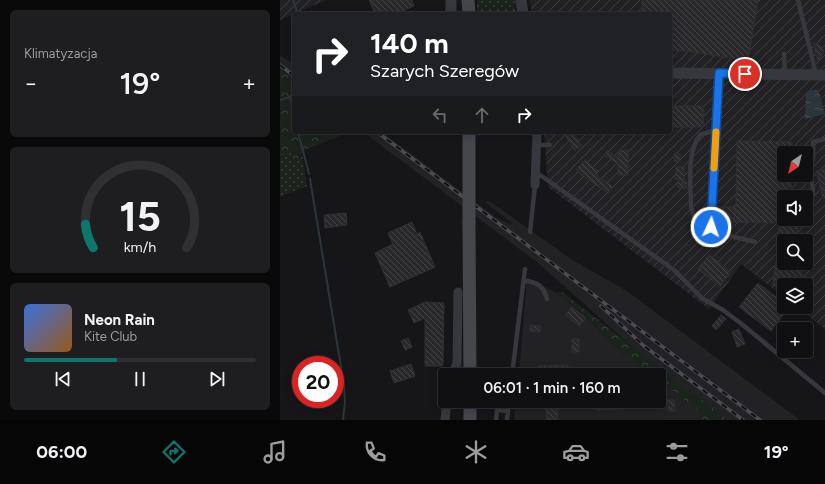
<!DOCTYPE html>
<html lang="pl">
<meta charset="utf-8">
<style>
:root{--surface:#101012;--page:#1e1e20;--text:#f1f3f6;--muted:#9c9d9f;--line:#303032;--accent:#0f766e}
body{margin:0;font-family:Figtree,sans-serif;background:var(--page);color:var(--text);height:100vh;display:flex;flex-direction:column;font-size:15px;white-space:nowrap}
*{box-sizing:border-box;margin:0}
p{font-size:13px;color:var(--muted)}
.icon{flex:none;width:22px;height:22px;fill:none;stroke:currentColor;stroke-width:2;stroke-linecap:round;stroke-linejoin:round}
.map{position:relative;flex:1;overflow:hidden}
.sheet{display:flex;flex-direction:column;gap:10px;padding:10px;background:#09090a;width:280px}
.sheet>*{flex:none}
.top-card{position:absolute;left:12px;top:12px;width:380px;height:122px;border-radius:4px;box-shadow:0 2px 10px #0003,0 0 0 1px var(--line);background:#202124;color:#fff;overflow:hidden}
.needle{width:26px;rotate:215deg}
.buttons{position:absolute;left:497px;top:146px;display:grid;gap:8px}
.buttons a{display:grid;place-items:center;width:36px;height:36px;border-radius:4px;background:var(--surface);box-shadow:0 2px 10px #0003,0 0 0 1px var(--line);font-size:20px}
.speed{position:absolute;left:12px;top:356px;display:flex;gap:8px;font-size:20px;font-weight:700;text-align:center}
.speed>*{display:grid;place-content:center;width:52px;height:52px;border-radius:50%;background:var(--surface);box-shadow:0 2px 10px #0003,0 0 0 1px var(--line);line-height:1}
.speed .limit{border:6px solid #d22;background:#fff;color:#111}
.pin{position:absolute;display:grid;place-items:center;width:34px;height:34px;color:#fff;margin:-17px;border:2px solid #fff;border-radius:50%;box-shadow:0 1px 4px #0007}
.me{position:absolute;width:44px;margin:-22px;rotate:3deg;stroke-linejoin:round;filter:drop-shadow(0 0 3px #0008)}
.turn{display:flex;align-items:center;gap:14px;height:84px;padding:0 12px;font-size:18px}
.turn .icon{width:52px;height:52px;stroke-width:2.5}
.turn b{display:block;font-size:28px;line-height:34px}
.lanes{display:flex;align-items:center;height:38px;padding:0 12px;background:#0003;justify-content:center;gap:20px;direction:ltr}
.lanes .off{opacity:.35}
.big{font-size:30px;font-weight:600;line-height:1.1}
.sheet .tile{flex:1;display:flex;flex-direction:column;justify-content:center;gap:6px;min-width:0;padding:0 14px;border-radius:6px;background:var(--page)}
.sheet .dial{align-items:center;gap:0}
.dial svg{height:104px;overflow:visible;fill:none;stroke:var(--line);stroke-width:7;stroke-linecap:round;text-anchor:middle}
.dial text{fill:var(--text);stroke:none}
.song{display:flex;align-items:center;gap:12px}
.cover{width:48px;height:48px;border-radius:6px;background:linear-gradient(135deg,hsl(220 70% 55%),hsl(30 70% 35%))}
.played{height:4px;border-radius:2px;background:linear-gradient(90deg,var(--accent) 40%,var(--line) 40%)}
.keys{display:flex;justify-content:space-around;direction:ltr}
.heat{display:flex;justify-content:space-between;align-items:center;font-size:22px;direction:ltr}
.trip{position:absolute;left:158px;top:368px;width:228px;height:40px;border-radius:4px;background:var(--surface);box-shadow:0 2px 10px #0003,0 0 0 1px var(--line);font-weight:600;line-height:40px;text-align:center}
.menu{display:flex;height:64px;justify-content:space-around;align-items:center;background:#060607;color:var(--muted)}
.menu .icon{width:28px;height:28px}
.menu .active{color:var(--accent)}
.menu b{font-size:18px;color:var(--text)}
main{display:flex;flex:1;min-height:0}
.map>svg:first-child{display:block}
.built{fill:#222225}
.industrial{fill:url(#industrial-furrows);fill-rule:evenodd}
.grass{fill:url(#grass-dots)}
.forest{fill:url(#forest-crowns)}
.water{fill:url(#water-ripples)}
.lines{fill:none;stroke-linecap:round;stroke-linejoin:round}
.stream{stroke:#2c353c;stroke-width:2}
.building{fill:url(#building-back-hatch);stroke:#303034}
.service{stroke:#37383d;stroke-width:4.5}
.minor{stroke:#37383d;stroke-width:9}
.tertiary{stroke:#37383d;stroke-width:11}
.secondary{stroke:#45474d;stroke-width:13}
.rail-casing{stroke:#4a4c52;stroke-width:3.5}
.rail{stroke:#111113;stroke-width:2;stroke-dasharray:6;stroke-linecap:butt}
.secondary-bridge{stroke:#45474d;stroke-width:13}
.route-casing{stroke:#114b97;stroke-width:10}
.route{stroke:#1a73e8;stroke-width:7}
.slow{stroke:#f59e0b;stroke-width:7}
</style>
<main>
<section class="sheet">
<div class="tile"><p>Klimatyzacja</p>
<div class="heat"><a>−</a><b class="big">19°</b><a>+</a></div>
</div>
<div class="tile dial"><svg viewBox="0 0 100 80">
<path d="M14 69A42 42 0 1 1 86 69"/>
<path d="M14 69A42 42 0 0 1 8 51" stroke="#0f766e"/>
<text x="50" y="56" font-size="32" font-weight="700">15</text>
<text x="50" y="72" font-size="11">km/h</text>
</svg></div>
<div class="tile">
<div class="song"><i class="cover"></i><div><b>Neon Rain</b><p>Kite Club</p></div></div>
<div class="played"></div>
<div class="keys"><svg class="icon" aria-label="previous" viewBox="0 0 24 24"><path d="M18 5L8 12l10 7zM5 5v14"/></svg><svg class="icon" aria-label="pause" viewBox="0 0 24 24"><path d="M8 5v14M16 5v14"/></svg><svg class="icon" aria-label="next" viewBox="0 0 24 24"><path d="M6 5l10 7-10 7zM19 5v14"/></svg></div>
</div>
</section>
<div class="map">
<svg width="545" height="420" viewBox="0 0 545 420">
<defs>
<pattern id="industrial-furrows" width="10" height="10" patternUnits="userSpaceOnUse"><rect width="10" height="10" fill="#222225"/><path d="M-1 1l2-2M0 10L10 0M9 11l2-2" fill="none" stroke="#3f3f43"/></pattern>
<pattern id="grass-dots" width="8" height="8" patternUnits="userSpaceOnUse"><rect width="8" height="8" fill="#1c231d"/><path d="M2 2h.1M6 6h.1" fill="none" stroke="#3a403c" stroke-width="1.8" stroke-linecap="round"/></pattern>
<pattern id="forest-crowns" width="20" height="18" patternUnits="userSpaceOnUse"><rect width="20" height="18" fill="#1c231d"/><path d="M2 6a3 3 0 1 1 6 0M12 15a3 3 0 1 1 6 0" fill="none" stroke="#3a403c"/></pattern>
<pattern id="water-ripples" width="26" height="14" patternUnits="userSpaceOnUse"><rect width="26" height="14" fill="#2c353c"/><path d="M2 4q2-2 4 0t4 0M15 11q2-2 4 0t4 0" fill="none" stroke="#485056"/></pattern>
<pattern id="building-back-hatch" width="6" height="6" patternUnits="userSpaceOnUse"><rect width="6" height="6" fill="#29292c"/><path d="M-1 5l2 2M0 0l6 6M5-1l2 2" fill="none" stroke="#454548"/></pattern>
</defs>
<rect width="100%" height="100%" fill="#161618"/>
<path class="built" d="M0 55 14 65V79L0 69Z
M83 132H102L217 218 231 225 232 223 206 203 208 200 294 261 347 291 520 420H447L356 350 258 263Z
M247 278 277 293 306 317 342 353 372 375H239Z
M379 381 420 411 422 420H234L236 401H379Z"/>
<path class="industrial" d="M0 0H46L0 20Z
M250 0H545V329L517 307H526V285H504V297L461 264 429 309 268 187 264 132H390V14H252ZM504 153H526V175H504ZM504 197H526V219H504ZM504 241H526V263H504Z"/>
<path class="grass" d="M197 0H236L235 14H197Z
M11 151 16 161 22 155 27 186 0 197V154Z"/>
<path class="forest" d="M0 69 14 79V132L67 133 25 150 16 161 11 152 8 154H0Z
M282 292 448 420H422L420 411 379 381V375C358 375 324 333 308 318 298 309 287 301 277 293Z"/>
<path class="water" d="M538 89 545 114 525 119 526 92Z"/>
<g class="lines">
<path class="stream" d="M13 0 17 11
M0 100 10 97
M13 110 10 97 14 91
M18 132 29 174
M30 179 64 385 65 402 63 420"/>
</g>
<path class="building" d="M89 0H132L134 6 116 14H95Z
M362 0H478L468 61 407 51 390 50V14H362Z
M533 43 541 46 544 51 538 63Z
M390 106H424L423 127H390Z
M289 132H292L301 146 295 150 285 135Z
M457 141 512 142V153H504V175H512L511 197H504V219H513V223H518L517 241H504V264H508V267L522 268 521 285 493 286 495 263H498L499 223 446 222V215H437V207H456Z
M328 150 338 158V151L348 150V165L350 166H348V175H338V164L324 155Z
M394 153 400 154V162L394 161Z
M305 160 318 171 315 174 333 187 328 193 303 176H302L296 170Z
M396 167H404V182H406L407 188H398V180L395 179Z
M545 169V198H543L536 171Z
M66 213 67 225 45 228 44 215Z
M132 222 137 234 140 232 155 267 110 287 95 253 113 244 108 233Z
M429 255 451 272 440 286 418 269Z
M478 283 504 303V307H509L491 331 459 307Z
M145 302 164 303 163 364 162 366H145V318L134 323 128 310Z
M292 307 306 318 299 326 285 315Z
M441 315 446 319 436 330 432 326Z
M250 325 260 326V332L250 331Z
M459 329 465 344 457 347 452 332Z
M128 338 132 347 125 350 121 341Z
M292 339H299V352H292Z
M131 364 135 376 114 383 110 371Z
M288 365V375H268L267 371 258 372V366Z
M387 400H394L395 411H389Z
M317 401H337V409L317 410Z
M277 408 278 420H267L266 409Z"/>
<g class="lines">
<path class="service" d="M518 0 536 74
M504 54 505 74
M436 130 420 135C406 153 411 185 411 207L413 215 446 235 475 242
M257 145H270
M256 172 394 270 422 298 443 310 463 325 545 393
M531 214 533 187 529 176 533 158V142L545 139
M431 227 439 73
M250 232 255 185
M244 281C256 281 264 286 267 299
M232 375 245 269
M216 420 217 410 228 411
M227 420 229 401"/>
<path class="minor" d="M255 185 257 132
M171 375 177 364 178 292
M165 420 167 401"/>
<path class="tertiary" d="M171 0V14
M241 0 243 14
M390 73 545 75"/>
<path class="secondary" d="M188 0 189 14
M189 222 190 375
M190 401V420"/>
<defs>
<path id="rail" d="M0 65 14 76
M97 132 480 420
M321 306 364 346 463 420"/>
</defs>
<use href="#rail" class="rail-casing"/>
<use href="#rail" class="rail"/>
<path class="secondary-bridge" d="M189 132V222"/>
</g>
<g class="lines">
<defs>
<path id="route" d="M431 227 439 73 465 74"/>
</defs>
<use href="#route" class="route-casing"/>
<use href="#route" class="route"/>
<path class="slow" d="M434 168 436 132"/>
</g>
</svg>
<div class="buttons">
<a><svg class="needle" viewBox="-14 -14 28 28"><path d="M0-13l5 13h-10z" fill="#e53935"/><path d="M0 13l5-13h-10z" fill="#9c9d9f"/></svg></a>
<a><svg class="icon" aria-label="sound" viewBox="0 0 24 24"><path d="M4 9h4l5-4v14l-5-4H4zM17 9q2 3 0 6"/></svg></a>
<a><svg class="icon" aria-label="search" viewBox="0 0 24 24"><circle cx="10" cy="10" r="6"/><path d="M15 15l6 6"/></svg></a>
<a><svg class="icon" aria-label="layers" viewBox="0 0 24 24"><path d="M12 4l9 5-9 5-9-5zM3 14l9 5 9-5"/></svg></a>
<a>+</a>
</div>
<div class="speed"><div class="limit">20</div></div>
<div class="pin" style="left:465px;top:74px;background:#d93025"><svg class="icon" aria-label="arrive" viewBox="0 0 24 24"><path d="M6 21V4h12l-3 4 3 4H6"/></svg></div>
<svg class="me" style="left:431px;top:227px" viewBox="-20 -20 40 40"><circle r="17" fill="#1a73e8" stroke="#fff" stroke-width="3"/><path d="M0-11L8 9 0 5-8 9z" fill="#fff"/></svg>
<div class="trip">06:01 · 1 min · 160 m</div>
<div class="top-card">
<div class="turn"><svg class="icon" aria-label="right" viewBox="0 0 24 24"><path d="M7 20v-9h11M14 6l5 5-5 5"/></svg><div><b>140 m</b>Szarych Szeregów</div></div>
<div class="lanes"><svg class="icon off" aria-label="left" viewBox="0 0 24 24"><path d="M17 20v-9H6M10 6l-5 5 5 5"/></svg><svg class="icon off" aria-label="ahead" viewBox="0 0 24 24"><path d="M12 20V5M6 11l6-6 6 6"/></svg><svg class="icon" aria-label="right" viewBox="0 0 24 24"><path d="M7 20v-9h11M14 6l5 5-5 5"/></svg></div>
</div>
</div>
</main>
<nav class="menu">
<b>06:00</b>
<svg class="icon active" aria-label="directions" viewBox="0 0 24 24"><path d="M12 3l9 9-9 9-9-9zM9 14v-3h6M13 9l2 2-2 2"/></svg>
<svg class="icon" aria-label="music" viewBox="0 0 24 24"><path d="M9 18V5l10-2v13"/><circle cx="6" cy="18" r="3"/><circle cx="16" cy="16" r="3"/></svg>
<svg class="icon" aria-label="phone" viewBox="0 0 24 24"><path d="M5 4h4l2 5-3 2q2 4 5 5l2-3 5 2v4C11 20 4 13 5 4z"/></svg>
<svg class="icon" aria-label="climate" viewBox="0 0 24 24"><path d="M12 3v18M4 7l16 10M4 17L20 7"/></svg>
<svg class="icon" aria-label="car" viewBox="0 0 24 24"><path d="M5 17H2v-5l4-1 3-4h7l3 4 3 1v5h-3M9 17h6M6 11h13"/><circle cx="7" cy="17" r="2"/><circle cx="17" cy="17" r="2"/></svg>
<svg class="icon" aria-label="filters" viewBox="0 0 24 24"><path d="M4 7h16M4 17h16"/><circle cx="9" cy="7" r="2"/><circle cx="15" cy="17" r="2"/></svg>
<b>19°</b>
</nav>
